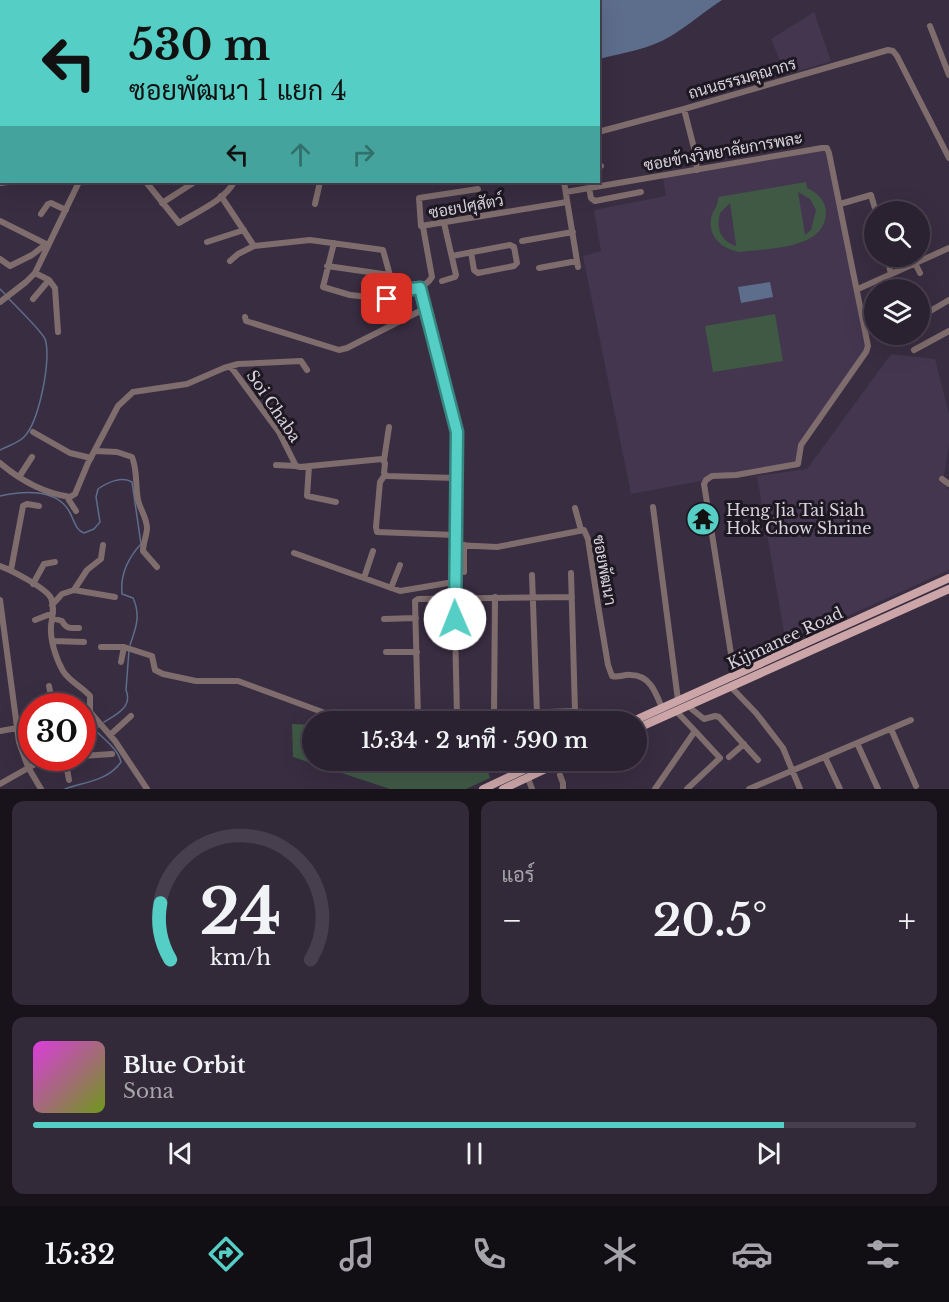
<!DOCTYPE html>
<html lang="th">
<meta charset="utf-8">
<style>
:root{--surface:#2b2231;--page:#332a39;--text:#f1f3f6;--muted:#a6a4ab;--line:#473f4d;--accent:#55cec5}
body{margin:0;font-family:"Libre Baskerville",Sarabun,serif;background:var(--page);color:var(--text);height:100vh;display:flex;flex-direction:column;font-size:22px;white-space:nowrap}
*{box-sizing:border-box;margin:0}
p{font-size:20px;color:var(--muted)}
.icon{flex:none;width:33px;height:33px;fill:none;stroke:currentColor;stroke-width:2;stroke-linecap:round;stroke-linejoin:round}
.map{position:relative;height:789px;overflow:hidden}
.details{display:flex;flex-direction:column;gap:12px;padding:12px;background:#18131b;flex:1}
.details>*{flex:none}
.top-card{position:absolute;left:0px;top:0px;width:600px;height:183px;box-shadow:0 6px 24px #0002,0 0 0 2px var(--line);background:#55cec5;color:#111;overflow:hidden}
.fabs{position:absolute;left:864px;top:201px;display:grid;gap:12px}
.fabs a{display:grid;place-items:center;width:66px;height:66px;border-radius:50%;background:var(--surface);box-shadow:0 6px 24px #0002,0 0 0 2px var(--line);font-size:30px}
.speed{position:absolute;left:18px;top:693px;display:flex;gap:12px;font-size:30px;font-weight:700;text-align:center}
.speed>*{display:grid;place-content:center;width:78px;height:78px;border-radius:50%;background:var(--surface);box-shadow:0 6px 24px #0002,0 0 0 2px var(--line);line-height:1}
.speed .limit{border:9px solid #d22;background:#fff;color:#111}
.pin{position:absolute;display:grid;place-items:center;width:51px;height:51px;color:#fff;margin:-26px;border-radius:12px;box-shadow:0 3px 9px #0006}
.me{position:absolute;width:66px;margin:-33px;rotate:359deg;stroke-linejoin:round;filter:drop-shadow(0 0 4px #0008)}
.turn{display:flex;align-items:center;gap:21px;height:126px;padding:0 30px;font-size:27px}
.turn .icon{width:78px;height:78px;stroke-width:2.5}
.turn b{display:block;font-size:42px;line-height:51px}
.lanes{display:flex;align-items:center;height:57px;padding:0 30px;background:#0003;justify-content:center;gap:30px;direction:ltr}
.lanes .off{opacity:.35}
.big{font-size:45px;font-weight:600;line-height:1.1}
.details .tile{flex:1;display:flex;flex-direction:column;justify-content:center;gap:9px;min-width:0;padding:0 21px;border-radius:12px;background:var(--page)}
.details .dial{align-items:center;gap:0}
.dial svg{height:156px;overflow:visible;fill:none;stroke:var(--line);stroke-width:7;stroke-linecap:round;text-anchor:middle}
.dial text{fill:var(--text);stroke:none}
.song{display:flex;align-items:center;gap:18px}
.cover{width:72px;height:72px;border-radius:9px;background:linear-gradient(135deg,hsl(300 70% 55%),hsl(80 70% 35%))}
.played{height:6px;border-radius:3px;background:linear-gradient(90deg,var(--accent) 85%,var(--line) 85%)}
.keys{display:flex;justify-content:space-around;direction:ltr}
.heat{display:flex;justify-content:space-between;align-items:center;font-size:33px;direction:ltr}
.details .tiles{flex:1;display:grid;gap:12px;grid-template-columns:1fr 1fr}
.tile:last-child{grid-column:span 2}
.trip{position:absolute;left:302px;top:711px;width:345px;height:60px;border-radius:30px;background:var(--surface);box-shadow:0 6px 24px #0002,0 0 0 2px var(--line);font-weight:600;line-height:60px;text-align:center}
.tabs{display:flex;height:96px;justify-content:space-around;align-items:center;background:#110e14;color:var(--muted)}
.tabs .icon{width:42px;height:42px}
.tabs .on{color:var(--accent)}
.tabs b{font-size:27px;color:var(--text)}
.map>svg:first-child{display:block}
.built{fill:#44364f}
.green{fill:#3f5945;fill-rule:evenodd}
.water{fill:#5d6d8c}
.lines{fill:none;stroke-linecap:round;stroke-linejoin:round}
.stream{stroke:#5d6d8c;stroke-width:1.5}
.minor{stroke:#7f6c6d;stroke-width:6}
.major{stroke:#cba5a7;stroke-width:8}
.route-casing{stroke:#378680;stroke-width:15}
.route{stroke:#55cec5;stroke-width:10}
.labels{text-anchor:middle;stroke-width:6;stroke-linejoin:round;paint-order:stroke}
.street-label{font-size:16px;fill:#d8d1de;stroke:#1d1821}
.poi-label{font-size:16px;fill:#d8d1de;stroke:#1d1821;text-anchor:start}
</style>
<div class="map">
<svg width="949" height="789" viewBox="0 0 949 789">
<rect width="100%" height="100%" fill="#392d41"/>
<path class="built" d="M814 12 831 61 786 75 771 39Z
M824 150 827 151 866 346 864 352 799 443 797 449V463L631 494 583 256 601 251 594 210 666 196 663 178Z
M891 354 935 359 949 414V444L944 476 938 482 945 484 949 491V570L786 644 757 476 807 469Z"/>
<path class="green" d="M806 182 807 188C818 193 826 201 826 213 825 250 767 248 740 252 724 250 708 238 711 219 712 210 719 206 718 197ZM798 192 810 199 816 210 811 230 805 235ZM730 203 736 245 735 246C720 239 716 229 720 213Z
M775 314 783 361 713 372 705 326Z
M292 724 312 725V760L485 761 490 778 466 789H390L293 757Z"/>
<path class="water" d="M170 0H722C705 11 689 25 671 36 650 49 622 53 599 59L598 2Z
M770 282 773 297 741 303 738 287Z"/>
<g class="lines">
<path class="stream" d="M0 38 2 39
M0 289 5 294
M0 450C8 446 18 443 24 437 39 422 52 358 45 339 42 332 15 305 8 298
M0 496C21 491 56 488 69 511 74 519 75 530 84 533L94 529 100 522 96 497 98 489C108 482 122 476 132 482L141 544C128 558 120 574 122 594L133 598C141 615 136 628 130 645
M104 722C116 715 133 707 126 690L129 650
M65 789C84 782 108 781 121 762 118 749 104 739 95 730L100 725"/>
<path class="minor" d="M88 0 90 2
M100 2 101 0
M930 26 949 75
M0 70 2 68
M684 109 695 152 697 170
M598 132 684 109 888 50 893 51 897 56 949 158
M598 167 601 166
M146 182 179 223C196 212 224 201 234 182
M564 182 578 267
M0 183 8 182
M589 188 591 198 595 201 641 192
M478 189 419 198 421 226 567 202
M566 192 822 148H827L829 153 868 346 866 352 801 445 798 464 736 475 712 476 706 480 704 484 732 660 738 674
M221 196 254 246 310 240 383 250 394 290C407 292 425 289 432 277L423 227
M162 203 193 183
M315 204 320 182
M840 204 871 195 876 212
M41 214 48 204 51 203 66 210
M0 221 48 245
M522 241 573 232
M207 242 244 230
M334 243 323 287 350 295 387 299 391 297 394 290
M452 256 510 245 514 247 517 263 514 266 478 273 474 270 471 252
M887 256 891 274
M0 259 10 266 32 255 46 244
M230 261 238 254 254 246
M915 263 920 273
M327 266 390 275
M539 268 577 261
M35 273 49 280 55 288 58 332
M442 281 455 277 456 275 444 223
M420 288 457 432 454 582 457 716
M858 289 949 248
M33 299 49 280
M0 302 26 282 35 273 79 182
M245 317 246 321 339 350 347 348 424 309
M920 317 949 300
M914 350 949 331
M230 367 234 371 279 432 296 466 300 467 382 459 385 463 384 473 387 476 455 478
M33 432 70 453 91 458
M96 451 117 452 132 457C138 472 135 485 138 500 140 509 147 518 147 528 147 535 143 543 143 551L157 567
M384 460 389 427
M0 463C20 480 44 493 70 497L75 494 88 463 118 406 133 392 187 384 224 368 238 364 301 361 307 370
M276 465 296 466
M309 466 307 496 336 502
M385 475 380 482 376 527 377 532 455 535
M19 477 32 457
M942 479 949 484
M67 497 76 511
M653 507 678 700
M575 508 581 530
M455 545 497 547 584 530 588 539 598 605 608 665 612 676C619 678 624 674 631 675 650 675 656 693 662 708
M464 545V572
M294 553 400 591 454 582
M0 566C11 570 46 588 51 598 55 607 52 617 51 626 50 640 56 659 63 671 69 681 82 687 90 696V712L115 741 147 789
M11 570 23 506 27 504 39 506
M571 573 575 711
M532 575 537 714
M364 578 373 551
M33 584 44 564 55 562
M391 588 400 565
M74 590 87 570 101 559 103 545
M0 600 19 742 28 767 41 789
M52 605 62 594 74 590 115 597
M52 618 62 621C66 629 70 628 79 628
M384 619 416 618
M35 620 53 613
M53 641 84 642
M101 647H124L152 656 155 670 163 674 196 681H238L344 720 575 711 596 714 610 722
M386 652H417
M121 662 124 647
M49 686 53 706
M731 687 756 713 783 748 800 789
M688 706 704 719 715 716 719 717 758 760
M494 715 495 597
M418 718 415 601 418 599 572 597
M891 729 916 786
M0 731 17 728
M110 735 131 716
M857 743 878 789
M82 756 112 754
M729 757 744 744
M825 757 840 789
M65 758 69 780
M560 775 563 783V789
M528 778 532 789
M0 784 37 763 60 758
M655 789 695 731 676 711
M687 789 720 758 695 731
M749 789 911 720"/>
<path class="major" d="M631 722 949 578
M636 729 949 589
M483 789 545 760
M503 789 565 760"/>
</g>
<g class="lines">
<defs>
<path id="route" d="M387 299 391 297 394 290 398 291 420 288 457 432 455 619"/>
</defs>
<use href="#route" class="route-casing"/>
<use href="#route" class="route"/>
</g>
<defs>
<symbol id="temple-disc" viewBox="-11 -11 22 22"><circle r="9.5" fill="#55cec5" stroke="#1d1821"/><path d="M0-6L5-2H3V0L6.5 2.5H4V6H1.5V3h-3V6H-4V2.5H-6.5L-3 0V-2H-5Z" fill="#111"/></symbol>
</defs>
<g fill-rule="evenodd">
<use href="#temple-disc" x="684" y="500" width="38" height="38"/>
</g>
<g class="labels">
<g class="street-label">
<text transform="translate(742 78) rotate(-16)" y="6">ถนนธรรมคุณากร</text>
<text transform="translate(723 151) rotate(-10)" y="6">ซอยข้างวิทยาลัยการพละ</text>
<text transform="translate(466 206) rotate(-10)" y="6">ซอยปศุสัตว์</text>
<text transform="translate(274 406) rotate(56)" y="6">Soi Chaba</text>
<text transform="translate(605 570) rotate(80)" y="6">ซอยพัฒนา</text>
<text transform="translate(785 638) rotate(-25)" y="6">Kijmanee Road</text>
</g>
<g class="poi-label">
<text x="726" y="516">Heng Jia Tai Siah<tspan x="726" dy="18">Hok Chow Shrine</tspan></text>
</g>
</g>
</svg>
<div class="fabs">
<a><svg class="icon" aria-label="search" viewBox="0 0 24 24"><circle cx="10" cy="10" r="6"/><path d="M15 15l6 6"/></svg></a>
<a><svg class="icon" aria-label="layers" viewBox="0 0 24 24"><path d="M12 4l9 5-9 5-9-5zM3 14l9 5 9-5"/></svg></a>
</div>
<div class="speed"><div class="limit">30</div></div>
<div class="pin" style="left:387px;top:299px;background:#d93025"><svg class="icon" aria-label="arrive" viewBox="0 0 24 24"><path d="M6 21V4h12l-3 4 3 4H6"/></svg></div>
<svg class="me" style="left:455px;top:619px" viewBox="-20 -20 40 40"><circle r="19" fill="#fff"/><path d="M0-13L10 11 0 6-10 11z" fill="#55cec5"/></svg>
<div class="trip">15:34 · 2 นาที · 590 m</div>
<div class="top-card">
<div class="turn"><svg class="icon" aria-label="left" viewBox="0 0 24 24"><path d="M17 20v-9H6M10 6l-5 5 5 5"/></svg><div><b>530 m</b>ซอยพัฒนา 1 แยก 4</div></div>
<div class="lanes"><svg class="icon" aria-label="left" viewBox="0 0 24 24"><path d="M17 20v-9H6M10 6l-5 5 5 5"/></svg><svg class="icon off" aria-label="ahead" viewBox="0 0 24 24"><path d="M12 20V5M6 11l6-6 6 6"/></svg><svg class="icon off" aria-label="right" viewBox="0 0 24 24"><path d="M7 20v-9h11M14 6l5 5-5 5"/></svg></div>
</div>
</div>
<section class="details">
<div class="tiles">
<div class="tile dial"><svg viewBox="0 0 100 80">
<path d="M14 69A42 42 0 1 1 86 69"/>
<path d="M14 69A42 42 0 0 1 9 40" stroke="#55cec5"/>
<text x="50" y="56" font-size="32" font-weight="700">24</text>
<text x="50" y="72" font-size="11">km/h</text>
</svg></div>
<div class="tile"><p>แอร์</p>
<div class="heat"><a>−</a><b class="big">20.5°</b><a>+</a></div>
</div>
<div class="tile">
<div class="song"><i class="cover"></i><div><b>Blue Orbit</b><p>Sona</p></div></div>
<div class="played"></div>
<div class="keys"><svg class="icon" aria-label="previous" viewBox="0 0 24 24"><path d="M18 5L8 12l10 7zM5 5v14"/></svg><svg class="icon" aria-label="pause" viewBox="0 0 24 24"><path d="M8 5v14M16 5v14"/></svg><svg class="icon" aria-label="next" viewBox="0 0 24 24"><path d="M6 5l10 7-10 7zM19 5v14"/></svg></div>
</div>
</div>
</section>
<nav class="tabs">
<b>15:32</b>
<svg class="icon on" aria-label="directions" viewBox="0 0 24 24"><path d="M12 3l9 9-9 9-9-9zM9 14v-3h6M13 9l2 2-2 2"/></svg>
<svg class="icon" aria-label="music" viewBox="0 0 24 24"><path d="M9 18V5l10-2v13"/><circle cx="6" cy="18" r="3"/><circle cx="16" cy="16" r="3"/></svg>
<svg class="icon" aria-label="phone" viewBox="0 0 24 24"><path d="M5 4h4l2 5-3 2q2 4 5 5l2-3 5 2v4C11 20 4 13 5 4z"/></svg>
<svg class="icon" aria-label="climate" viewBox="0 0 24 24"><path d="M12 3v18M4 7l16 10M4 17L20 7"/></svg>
<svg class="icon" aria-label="car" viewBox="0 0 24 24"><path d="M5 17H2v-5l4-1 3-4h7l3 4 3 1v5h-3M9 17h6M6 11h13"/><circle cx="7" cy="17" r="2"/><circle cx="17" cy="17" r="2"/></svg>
<svg class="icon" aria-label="filters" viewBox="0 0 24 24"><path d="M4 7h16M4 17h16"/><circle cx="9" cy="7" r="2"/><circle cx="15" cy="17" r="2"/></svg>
</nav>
